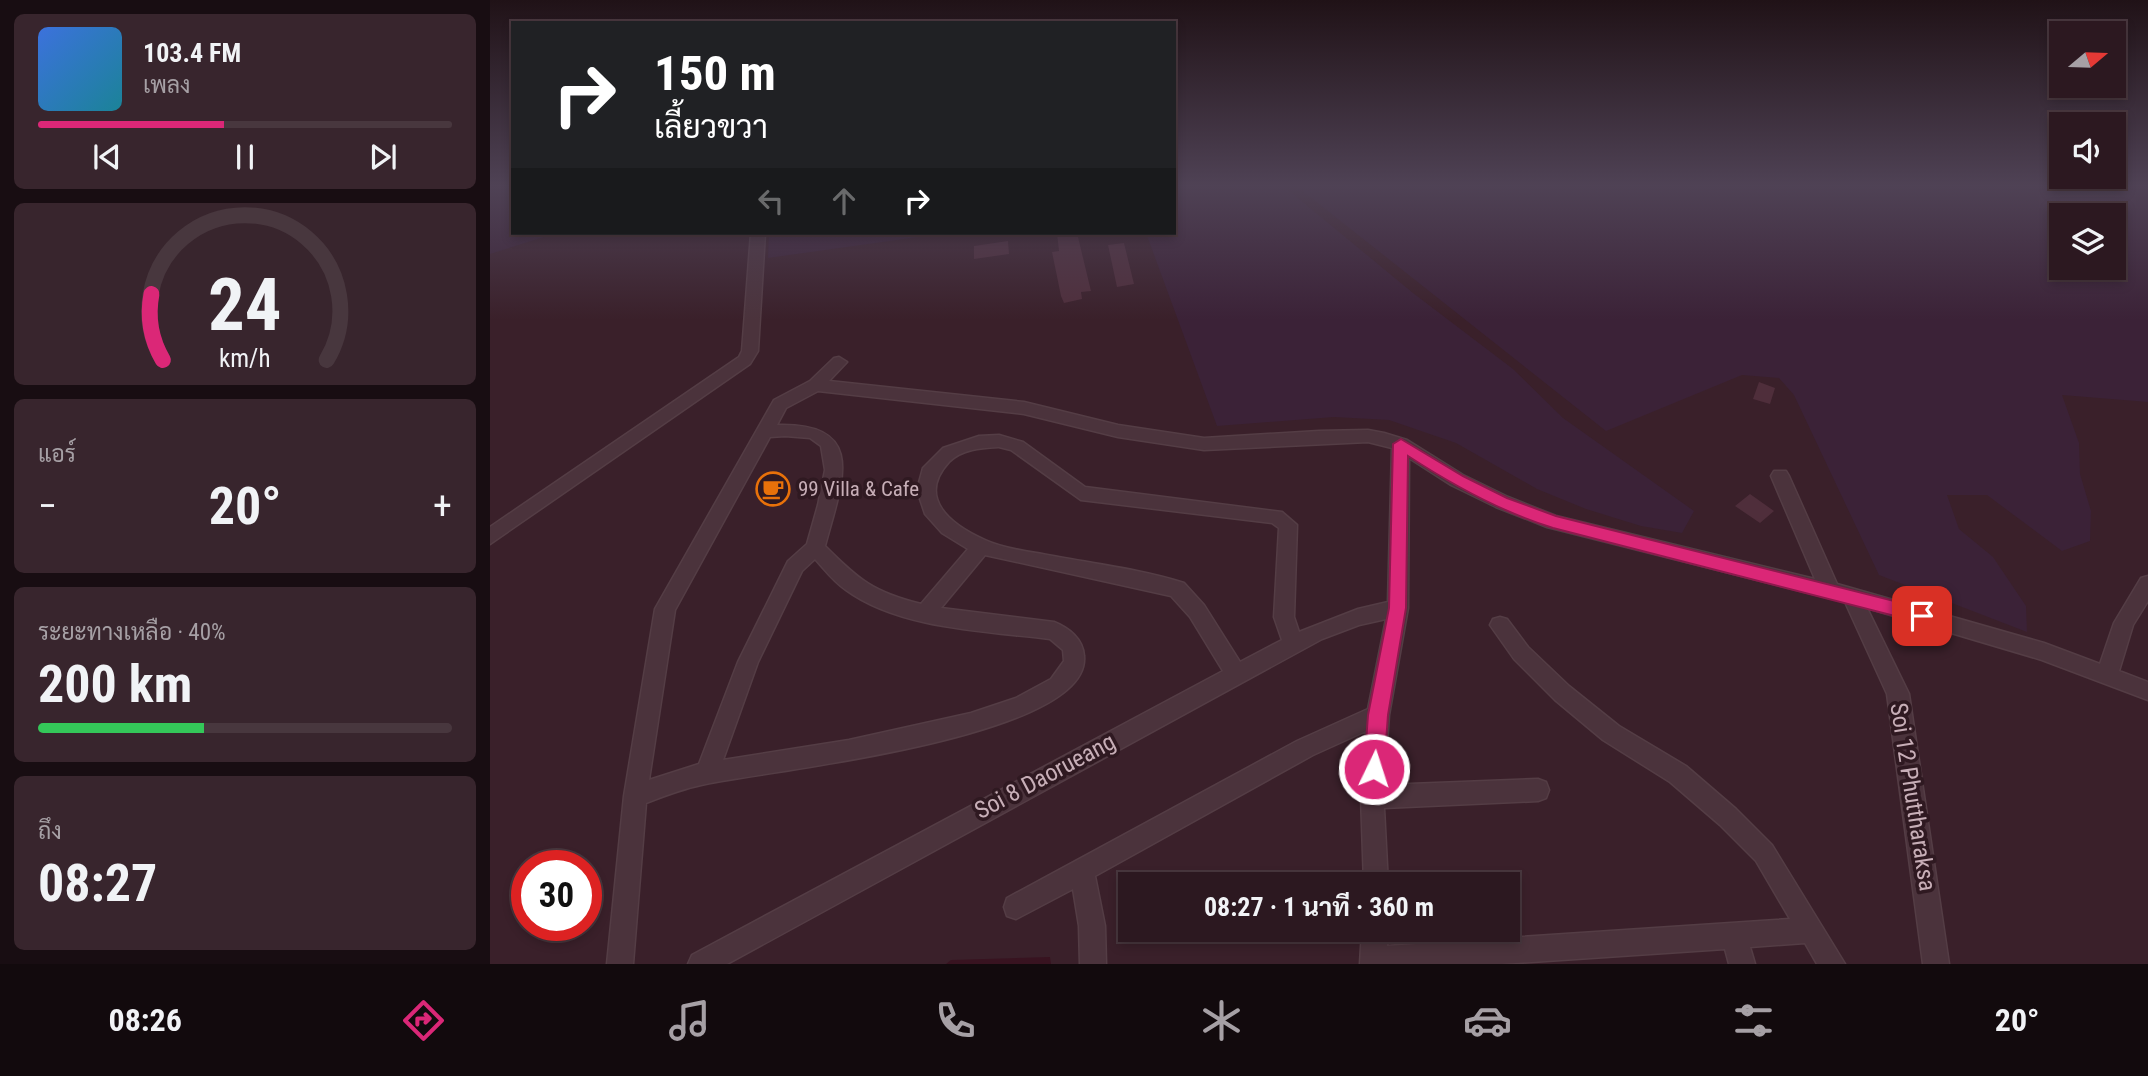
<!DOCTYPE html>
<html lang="th">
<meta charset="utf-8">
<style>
:root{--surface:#2c1820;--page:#38252d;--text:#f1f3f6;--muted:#a6a0a5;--line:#48373e;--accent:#db2777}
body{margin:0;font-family:"Roboto Condensed",Sarabun,sans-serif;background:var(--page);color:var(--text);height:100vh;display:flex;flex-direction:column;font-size:26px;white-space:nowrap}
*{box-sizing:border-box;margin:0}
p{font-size:23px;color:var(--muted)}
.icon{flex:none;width:38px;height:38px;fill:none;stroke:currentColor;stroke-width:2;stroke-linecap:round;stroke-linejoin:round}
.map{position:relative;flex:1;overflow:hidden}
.drawer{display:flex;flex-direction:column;gap:14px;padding:14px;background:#180d12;width:490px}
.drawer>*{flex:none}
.guide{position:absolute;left:21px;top:21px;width:665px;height:214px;border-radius:0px;box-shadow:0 4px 10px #0003,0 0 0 2px var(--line);background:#202124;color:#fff;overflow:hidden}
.needle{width:46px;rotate:71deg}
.tools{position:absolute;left:1559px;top:21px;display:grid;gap:14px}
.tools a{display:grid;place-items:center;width:77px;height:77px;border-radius:0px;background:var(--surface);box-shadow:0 4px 10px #0003,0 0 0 2px var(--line);font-size:35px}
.speed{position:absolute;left:21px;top:850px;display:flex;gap:14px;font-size:35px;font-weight:700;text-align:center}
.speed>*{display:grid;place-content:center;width:91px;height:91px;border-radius:50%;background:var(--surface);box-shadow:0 4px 10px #0003,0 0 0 2px var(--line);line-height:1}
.speed .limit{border:10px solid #d22;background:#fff;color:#111}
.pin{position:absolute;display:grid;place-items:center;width:60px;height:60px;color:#fff;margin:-30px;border-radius:14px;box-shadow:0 4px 10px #0006}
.me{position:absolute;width:77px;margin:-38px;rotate:4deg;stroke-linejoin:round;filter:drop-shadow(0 0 5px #0008)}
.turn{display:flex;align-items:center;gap:24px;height:147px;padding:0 28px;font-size:32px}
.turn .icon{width:91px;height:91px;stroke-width:2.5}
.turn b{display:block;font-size:49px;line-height:60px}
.lanes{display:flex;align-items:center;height:66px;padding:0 28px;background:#0003;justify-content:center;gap:35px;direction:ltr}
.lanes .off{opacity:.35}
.big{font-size:52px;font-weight:700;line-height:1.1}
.drawer .widget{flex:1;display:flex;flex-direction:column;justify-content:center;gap:10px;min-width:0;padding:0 24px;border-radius:10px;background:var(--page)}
.drawer .dial{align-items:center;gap:0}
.dial svg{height:182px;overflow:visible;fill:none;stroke:var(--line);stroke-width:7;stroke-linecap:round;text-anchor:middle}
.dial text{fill:var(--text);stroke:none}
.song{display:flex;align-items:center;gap:21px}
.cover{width:84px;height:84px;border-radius:10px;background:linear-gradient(135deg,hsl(220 70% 55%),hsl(190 70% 35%))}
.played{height:7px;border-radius:4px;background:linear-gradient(90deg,var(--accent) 45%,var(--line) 45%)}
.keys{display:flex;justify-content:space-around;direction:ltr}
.heat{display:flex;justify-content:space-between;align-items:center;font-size:38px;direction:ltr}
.charge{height:10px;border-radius:5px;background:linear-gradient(90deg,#34c759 40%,var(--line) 0)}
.trip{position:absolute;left:628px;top:872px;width:402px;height:70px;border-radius:0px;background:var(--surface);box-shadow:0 4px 10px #0003,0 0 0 2px var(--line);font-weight:700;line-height:70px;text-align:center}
.tabs{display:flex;height:112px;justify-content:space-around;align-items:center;background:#120a0d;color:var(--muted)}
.tabs .icon{width:49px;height:49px}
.tabs .selected{color:var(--accent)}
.tabs b{font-size:32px;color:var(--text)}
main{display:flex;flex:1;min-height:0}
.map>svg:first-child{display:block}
.green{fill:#3b2237;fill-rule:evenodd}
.water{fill:#381320}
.building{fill:#4f2e3b}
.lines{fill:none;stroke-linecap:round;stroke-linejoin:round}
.minor-casing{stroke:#543d45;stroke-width:3}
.minor{fill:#4b333c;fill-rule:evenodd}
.route{fill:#db2777;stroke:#8e194d;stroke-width:2}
.labels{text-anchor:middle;stroke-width:7;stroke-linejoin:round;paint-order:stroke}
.poi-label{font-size:21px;fill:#c7aeb7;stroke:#2f1921;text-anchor:start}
.near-street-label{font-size:24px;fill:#c7aeb7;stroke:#2f1921}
</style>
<main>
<section class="drawer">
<div class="widget">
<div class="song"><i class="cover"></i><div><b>103.4 FM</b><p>เพลง</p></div></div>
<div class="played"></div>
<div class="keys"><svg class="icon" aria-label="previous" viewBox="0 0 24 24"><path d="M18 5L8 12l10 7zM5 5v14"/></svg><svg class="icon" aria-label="pause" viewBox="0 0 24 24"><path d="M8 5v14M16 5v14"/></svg><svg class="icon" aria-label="next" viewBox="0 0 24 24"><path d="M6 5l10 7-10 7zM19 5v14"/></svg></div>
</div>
<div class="widget dial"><svg viewBox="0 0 100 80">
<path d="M14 69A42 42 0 1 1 86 69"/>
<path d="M14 69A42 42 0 0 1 9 40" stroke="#db2777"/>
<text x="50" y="56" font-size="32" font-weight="700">24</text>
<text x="50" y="72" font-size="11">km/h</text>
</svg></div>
<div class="widget"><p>แอร์</p>
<div class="heat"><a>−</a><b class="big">20°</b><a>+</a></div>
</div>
<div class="widget"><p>ระยะทางเหลือ · 40%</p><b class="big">200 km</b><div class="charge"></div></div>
<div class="widget"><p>ถึง</p><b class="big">08:27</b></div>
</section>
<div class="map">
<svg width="1658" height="964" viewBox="0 0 1658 964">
<rect width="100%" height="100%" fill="#3a202a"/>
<path class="green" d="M0 185H23V233H67L0 254Z
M684 185H792L923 293 1023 369 1073 418 1204 511 1192 533 1151 526 1096 509 1047 489 966 443 899 420 844 417 727 426 656 233H684Z
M805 185H1658V402L1572 395 1589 443 1590 474 1601 511 1600 541 1572 551 1497 495H1457L1469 529 1503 557 1536 606 1537 632 1389 575 1304 395 1289 378 1252 375 1116 431ZM1624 215V268H1572V215Z
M279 233H457L278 258Z"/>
<path class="water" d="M560 957 561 964H456L461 960Z"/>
<path class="building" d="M567 233H587L601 291 591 292 592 299 574 303 571 296 562 252 569 251Z
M518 241 519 254 484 259V246Z
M634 243 644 284 627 287 618 245Z
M1269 382 1285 388 1280 404 1263 399Z
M1260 494 1284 511 1270 523 1245 506Z"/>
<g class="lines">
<defs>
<path id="minor" d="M261 233H275L268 351 260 364 0 544V527L249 357 252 351Z
M349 357 357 362 339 381 534 402 628 425 714 438 829 431 878 430 894 433 917 440 973 475 1018 497 1066 516 1325 579 1281 476 1284 471H1296L1299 476 1347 584 1554 643 1610 664 1624 623 1651 578 1658 576V601L1643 625 1629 671 1658 682V700L1552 660 1377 608 1419 694 1459 964H1433L1397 694 1355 602 1057 527 1006 507 961 485 919 458 918 608 899 715 894 785 1048 779 1056 782 1059 790 1056 798 1048 801 894 808 898 884H874L871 797 876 731 823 755 605 876 615 926 616 964H590L589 926 583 889 526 919 517 916 514 907 517 898 807 741 878 709 896 619 869 625 832 639 237 964H198L202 955 733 671 700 617 681 596 495 555 451 608 564 622C579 628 593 639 594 656 602 739 271 771 211 785 192 789 174 796 156 803L143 964H117L134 796 165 609 284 400 320 381 344 358ZM328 391 534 414 628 437 714 450 878 442 902 448 898 602 868 609 809 632 804 617 807 525 792 512 595 487 533 442 509 435 489 436 453 448 433 468 427 490 435 514 452 533 478 549 431 604C383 592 369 580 335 546 351 485 380 422 287 425L296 408ZM295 436 320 438 331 446 335 470 328 505 317 544 298 561 248 662 209 764 159 780 185 610 280 437ZM509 447 521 450 591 500 782 523 789 528 784 617 792 640 750 662 714 605 694 583C650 569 598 563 552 554 534 551 512 548 495 540 461 525 426 498 459 462 472 449 492 448 509 447ZM325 559C335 570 344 582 356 590 409 629 496 631 560 639L573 650 574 661 561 679 526 698 481 713 359 740 233 760 268 662 312 571Z
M1010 617 1017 619 1038 647 1079 686 1129 726 1196 766 1246 809 1282 845 1355 964H1327L1315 943 1260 947 1265 964H1239L1235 949 1011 964H870L872 929H898L897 946 1300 919 1266 861 1230 825 1180 782 1113 740 1065 700 1024 659 1000 625 1003 619Z"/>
</defs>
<use href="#minor" class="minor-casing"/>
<use href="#minor" class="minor"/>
</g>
<linearGradient id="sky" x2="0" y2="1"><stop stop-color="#201217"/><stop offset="0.58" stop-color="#4f4255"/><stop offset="1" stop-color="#4f4255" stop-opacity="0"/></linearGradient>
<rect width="1658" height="320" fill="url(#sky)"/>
<path class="route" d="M911 439 973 476 1017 498 1066 516 1432 608 1439 610 1441 616 1439 621 1432 623 1063 528C1011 512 964 486 918 456L916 608 898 715 894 769 891 776 884 779 877 776 874 769 878 715 899 608 903 444Z"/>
<defs>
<symbol id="cafe-ring" viewBox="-11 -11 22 22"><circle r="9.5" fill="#2f1921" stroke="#e8710a" stroke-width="1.5"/><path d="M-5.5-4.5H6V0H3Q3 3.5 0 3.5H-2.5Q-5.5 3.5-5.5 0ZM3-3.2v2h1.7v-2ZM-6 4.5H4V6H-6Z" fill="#e8710a"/></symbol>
</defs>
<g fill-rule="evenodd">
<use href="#cafe-ring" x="264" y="470" width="38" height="38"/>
</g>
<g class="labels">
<g class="poi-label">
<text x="308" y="496">99 Villa &amp; Cafe</text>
</g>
<g class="near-street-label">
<text transform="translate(555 776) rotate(-28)" y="8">Soi 8 Daorueang</text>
<text transform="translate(1423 797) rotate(81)" y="8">Soi 12 Phuttharaksa</text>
</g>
</g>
</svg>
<div class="tools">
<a><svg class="needle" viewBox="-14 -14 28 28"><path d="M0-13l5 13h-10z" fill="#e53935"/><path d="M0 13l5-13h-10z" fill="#a6a0a5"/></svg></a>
<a><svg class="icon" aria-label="sound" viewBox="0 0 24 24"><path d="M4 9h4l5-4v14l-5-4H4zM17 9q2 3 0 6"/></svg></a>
<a><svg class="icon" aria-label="layers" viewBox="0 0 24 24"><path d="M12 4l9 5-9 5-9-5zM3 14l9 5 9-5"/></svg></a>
</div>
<div class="speed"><div class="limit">30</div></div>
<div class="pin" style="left:1432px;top:616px;background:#d93025"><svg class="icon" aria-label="arrive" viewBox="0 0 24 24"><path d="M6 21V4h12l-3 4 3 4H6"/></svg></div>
<svg class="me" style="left:884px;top:769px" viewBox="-20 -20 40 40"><circle r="17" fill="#db2777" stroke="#fff" stroke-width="3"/><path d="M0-11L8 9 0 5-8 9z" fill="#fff"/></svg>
<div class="trip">08:27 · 1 นาที · 360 m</div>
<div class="guide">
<div class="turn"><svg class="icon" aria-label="right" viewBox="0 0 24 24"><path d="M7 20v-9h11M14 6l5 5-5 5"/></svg><div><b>150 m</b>เลี้ยวขวา</div></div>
<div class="lanes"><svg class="icon off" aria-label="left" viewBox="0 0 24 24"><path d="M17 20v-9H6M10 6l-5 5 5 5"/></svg><svg class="icon off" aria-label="ahead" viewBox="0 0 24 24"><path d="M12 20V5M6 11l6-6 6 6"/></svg><svg class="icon" aria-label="right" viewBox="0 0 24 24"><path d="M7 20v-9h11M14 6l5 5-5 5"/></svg></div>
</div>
</div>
</main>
<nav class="tabs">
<b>08:26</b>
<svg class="icon selected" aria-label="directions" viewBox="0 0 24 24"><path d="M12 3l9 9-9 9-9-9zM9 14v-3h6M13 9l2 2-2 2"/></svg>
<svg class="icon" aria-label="music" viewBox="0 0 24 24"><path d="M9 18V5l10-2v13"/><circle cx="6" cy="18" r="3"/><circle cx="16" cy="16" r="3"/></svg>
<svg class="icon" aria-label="phone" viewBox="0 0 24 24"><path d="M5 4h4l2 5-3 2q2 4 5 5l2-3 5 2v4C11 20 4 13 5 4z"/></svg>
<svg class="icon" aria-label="climate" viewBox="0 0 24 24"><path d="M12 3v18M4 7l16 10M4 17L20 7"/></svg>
<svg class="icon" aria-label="car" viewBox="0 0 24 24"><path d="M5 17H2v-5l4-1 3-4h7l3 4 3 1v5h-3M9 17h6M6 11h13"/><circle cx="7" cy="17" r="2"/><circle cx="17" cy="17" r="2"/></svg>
<svg class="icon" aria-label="filters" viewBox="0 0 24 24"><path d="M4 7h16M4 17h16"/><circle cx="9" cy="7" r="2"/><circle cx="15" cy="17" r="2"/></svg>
<b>20°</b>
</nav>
